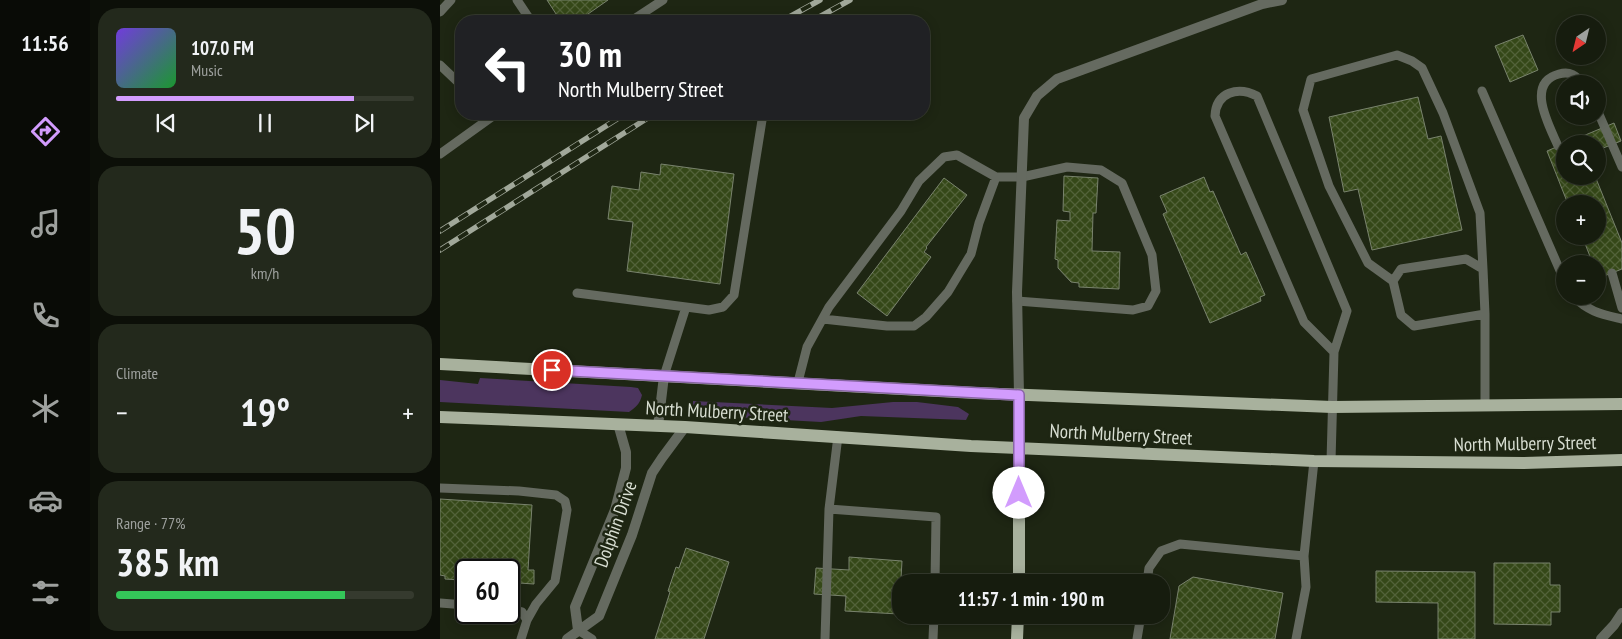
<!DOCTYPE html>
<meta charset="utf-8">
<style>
:root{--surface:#161c0e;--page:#23291c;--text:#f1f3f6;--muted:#9ea19e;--line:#353a2e;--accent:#d29cfd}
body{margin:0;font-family:"PT Sans Narrow",sans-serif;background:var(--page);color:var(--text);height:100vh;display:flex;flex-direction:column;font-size:19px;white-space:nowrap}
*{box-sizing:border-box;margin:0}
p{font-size:16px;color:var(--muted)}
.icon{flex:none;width:28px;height:28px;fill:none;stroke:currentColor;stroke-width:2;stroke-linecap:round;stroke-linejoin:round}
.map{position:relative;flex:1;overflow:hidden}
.panel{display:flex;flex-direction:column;gap:8px;padding:8px;background:#0c0f08;width:350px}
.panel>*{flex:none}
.hud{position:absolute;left:15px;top:15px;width:475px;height:105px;border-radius:20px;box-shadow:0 2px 12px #0003,0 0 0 1px var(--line);background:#202124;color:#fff;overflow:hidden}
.needle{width:32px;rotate:215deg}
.fabs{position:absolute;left:1116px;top:15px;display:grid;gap:10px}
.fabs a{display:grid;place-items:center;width:50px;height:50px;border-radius:50%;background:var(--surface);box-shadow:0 2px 12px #0003,0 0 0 1px var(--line);font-size:25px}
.speed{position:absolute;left:15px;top:559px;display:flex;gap:10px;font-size:25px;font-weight:700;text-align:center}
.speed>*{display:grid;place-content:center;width:65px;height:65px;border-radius:50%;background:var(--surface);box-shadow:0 2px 12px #0003,0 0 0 1px var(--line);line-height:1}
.speed .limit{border:2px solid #111;border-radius:8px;background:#fff;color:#111}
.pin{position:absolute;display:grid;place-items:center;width:42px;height:42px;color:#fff;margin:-21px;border:2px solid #fff;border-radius:50%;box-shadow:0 1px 5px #0007}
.me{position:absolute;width:55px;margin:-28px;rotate:0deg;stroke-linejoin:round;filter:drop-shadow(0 0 4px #0008)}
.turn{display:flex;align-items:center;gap:18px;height:105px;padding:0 20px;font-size:22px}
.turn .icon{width:65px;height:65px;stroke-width:2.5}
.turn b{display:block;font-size:35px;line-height:42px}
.big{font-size:38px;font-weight:700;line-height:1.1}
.panel .widget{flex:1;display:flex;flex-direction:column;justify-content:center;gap:8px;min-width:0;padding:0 18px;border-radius:20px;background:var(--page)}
.panel .dial{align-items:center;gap:0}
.dial b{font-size:65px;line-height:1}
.song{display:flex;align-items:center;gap:15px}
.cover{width:60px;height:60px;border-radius:8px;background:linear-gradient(135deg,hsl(260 70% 55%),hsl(130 70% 35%))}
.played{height:5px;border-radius:2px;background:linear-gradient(90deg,var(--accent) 80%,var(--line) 80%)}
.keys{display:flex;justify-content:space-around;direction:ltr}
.heat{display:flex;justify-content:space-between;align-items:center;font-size:28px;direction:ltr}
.charge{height:8px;border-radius:4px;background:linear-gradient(90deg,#34c759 77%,var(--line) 0)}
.trip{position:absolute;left:452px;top:574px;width:278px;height:50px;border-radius:20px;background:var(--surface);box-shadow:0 2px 12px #0003,0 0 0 1px var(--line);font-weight:700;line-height:50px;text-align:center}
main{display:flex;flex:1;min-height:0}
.menu{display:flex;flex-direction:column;width:90px;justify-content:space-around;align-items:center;background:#090b06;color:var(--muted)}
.menu .icon{width:35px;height:35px}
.menu .selected{color:var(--accent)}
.menu b{font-size:22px;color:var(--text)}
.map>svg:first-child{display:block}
.green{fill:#4c355e}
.building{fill:url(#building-cross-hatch);stroke:#79836d}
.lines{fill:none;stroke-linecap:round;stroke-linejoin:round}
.service{stroke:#656a60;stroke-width:9}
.minor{stroke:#656a60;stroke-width:10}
.primary{stroke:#a8b19d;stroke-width:12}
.rail-casing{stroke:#a1a89a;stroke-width:5.5}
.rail{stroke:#1e2613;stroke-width:4;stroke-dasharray:11;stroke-linecap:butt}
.route-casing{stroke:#8865a4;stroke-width:12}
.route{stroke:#d29cfd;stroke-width:9}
.labels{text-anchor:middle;stroke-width:5;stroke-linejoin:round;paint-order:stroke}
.street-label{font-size:19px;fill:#d8ded2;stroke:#1e2613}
</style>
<main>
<nav class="menu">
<b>11:56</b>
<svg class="icon selected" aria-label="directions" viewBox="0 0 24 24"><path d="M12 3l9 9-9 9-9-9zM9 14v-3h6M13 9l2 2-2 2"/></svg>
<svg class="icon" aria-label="music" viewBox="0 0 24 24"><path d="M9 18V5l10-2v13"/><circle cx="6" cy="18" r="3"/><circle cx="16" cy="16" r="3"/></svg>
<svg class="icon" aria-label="phone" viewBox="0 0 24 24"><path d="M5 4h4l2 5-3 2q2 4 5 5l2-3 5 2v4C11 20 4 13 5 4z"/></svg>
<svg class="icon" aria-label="climate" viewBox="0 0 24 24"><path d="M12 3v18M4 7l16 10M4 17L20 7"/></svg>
<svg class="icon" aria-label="car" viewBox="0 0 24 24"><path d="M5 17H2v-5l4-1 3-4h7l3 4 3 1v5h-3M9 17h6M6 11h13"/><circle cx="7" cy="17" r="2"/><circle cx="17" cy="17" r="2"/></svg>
<svg class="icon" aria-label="filters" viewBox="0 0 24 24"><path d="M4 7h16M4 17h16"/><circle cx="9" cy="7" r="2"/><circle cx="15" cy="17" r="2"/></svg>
</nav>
<section class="panel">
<div class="widget">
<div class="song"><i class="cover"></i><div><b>107.0 FM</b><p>Music</p></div></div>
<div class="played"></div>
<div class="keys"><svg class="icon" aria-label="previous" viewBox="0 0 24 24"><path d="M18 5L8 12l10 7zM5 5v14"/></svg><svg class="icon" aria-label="pause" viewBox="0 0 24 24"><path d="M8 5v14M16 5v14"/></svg><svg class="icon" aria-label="next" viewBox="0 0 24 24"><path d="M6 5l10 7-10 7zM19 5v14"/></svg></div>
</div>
<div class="widget dial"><b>50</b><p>km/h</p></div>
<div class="widget"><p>Climate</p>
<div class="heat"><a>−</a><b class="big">19°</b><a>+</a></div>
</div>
<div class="widget"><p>Range · 77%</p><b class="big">385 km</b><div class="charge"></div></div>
</section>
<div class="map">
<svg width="1182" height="639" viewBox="0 0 1182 639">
<defs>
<pattern id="building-cross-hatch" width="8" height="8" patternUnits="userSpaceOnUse" patternTransform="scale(1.25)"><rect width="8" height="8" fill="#354818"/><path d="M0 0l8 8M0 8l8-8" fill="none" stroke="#526239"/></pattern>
</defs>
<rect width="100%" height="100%" fill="#1e2613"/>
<path class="green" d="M40 378 191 387 198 388 202 395C200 404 196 407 189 412L0 402V380L38 384Z
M253 401 392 408 453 402H477L518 407 529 414 526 420 421 416 381 422 255 415 251 411 249 404 253 403Z"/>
<path class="building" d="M107 0H168L138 21 135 16 131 19 128 15 120 20Z
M1083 35 1098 70 1070 82 1055 46Z
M978 97 988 139 1001 136 1022 230 932 250 918 189 904 192 889 117Z
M1174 123 1181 141 1158 150V144H1125V176H1155L1182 243V269L1159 278 1158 264H1153L1142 236H1158V204H1128L1107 151Z
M221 164 294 174 280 284 187 271 193 222 168 219 172 186 199 190 201 172 220 175Z
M624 176 658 178 656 213H653L652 251 680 252 679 289 639 287V283L631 282 618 268V260L615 259 617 220 630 221V212L623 211Z
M764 177 770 192 773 191 801 255 806 252 825 295 820 297 821 301 770 323 723 214 727 212 720 196Z
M504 178 527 195 486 247 487 248 484 252 491 257 447 316 417 293Z
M0 499 92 505 88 570H94V584L79 583V580L69 579V570H26V577L20 576V580L5 579V576L0 575Z
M246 548 289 562 264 639H215L230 592 228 591 236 567 239 568Z
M409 557 462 561 459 614 405 611 406 596 374 594 376 568 409 570Z
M1054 563H1110V585H1120V612H1111V625L1054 624Z
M936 571 1035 572V639H998V603L936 602Z
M753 577 843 593 835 639H730L739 586Z"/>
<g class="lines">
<path class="service" d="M77 0 91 21
M0 12 11 0
M191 21 223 0
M0 65 21 85
M1042 91 1125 282
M1158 112 1182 167
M1118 146C1109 125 1085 83 1119 74 1130 71 1136 75 1143 84
M0 154 53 116
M1172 273 1182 308
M953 281 928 263 889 186 863 110 871 79 957 55 972 61 982 68 1003 113 1040 213 1043 269
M137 293 246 307 224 376
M1133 296C1149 312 1161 314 1182 319
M246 307 269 310 283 307 294 295 323 114
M383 319 447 326H474L486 317 508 292 531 254 539 223 556 177
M358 382 367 347 389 307 461 211 479 181 504 157 517 155 556 177H582L627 167 661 170 682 183 712 255 716 291 708 306 693 310 577 301
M1045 406V314L1043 269 1026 259 961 269 953 281 961 315 974 326 1045 314
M398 436 389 509 496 517 495 582
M891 461 894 352 907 311 817 96C798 86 776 92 775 116L864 322 894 352
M0 488 79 491 116 495 125 501 127 510 115 581 96 604 87 620
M707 582 709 568 721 551 740 544 864 556
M0 603 26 605
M69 609 82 612 87 620 81 639
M138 630 152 639
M385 639 389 509
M493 639 494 615
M697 639 701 615
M856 639 866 587 864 556 874 461"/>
<path class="minor" d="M579 395 577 292 584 118 597 96 617 79 822 4 842 0
M218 426 224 376
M138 630 135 607 175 510 186 468V452L178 424
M127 639 159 616 192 535 212 473 222 458 245 427
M1161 639 1174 625 1182 613"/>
<path class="primary" d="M0 364 536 393 892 407 1182 404
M0 417 245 427 531 446 874 461 1083 463 1182 460
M579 582V395
M577 639 578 615"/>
<defs>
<path id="rail" d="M342 21 380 0
M372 21 410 0
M0 231 185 114
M0 250 214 114"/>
</defs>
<use href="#rail" class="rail-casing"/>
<use href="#rail" class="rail"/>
</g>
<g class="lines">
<defs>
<path id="route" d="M112 370 579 395V493"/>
</defs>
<use href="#route" class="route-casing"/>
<use href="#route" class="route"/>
</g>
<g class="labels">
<g class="street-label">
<text transform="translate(277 411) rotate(3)" y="7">North Mulberry Street</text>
<text transform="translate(681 434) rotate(3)" y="7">North Mulberry Street</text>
<text transform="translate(1085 443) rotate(-1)" y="7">North Mulberry Street</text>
<text transform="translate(175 524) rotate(-70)" y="7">Dolphin Drive</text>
</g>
</g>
</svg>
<div class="fabs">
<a><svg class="needle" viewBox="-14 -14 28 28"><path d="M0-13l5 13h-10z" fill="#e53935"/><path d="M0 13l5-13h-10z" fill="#9ea19e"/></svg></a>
<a><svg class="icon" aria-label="sound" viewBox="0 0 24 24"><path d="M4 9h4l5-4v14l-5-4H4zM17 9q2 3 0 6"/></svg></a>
<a><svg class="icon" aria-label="search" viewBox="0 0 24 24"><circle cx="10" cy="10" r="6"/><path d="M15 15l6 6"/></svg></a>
<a>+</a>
<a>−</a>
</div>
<div class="speed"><div class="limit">60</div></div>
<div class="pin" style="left:112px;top:370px;background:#d93025"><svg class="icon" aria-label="arrive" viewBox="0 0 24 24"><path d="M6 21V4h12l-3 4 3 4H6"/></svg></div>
<svg class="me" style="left:579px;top:493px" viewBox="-20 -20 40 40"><circle r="19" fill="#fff"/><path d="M0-13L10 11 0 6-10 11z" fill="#d29cfd"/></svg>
<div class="trip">11:57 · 1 min · 190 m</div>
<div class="hud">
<div class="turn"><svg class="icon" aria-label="left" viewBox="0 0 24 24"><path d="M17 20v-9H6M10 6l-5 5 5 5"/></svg><div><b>30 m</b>North Mulberry Street</div></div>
</div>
</div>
</main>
